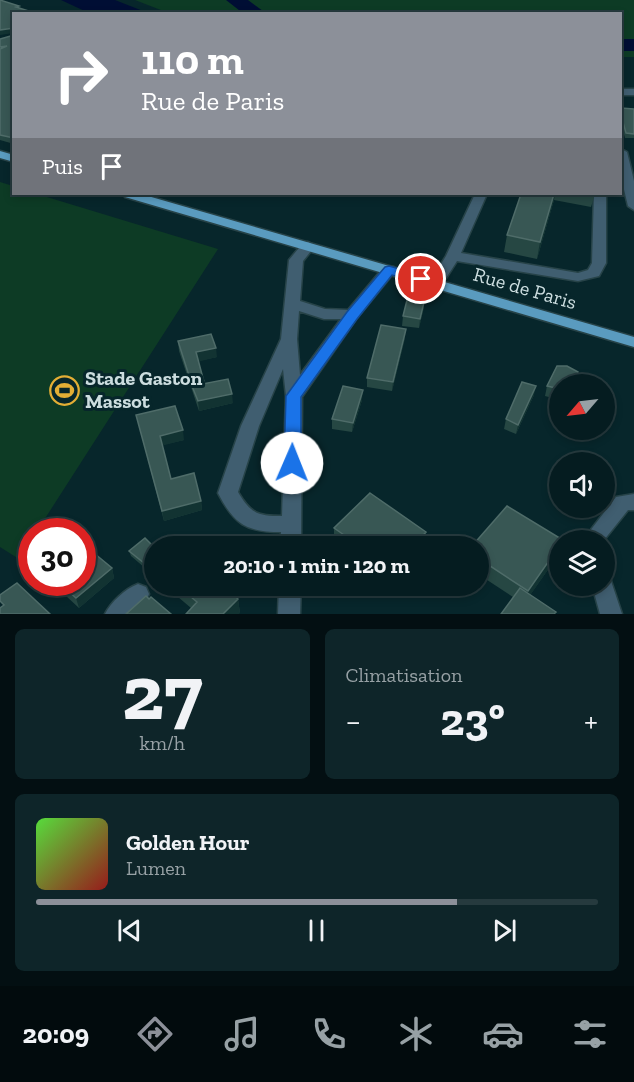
<!DOCTYPE html>
<html lang="fr">
<meta charset="utf-8">
<style>
:root{--surface:#051c20;--page:#0e2529;--text:#f1f3f6;--muted:#97a1a5;--line:#263a3e;--accent:#8c9099}
body{margin:0;font-family:"Zilla Slab",serif;background:var(--page);color:var(--text);height:100vh;display:flex;flex-direction:column;font-size:22px;white-space:nowrap}
*{box-sizing:border-box;margin:0}
p{font-size:20px;color:var(--muted)}
.icon{flex:none;width:33px;height:33px;fill:none;stroke:currentColor;stroke-width:2;stroke-linecap:round;stroke-linejoin:round}
.map{position:relative;height:614px;overflow:hidden}
.sheet{display:flex;flex-direction:column;gap:15px;padding:15px;background:#030f12;flex:1}
.sheet>*{flex:none}
.top-card{position:absolute;left:12px;top:12px;width:610px;height:183px;border-radius:0px;box-shadow:0 3px 9px #0003,0 0 0 2px var(--line);background:#8c9099;color:#fff;overflow:hidden}
.needle{width:39px;rotate:242deg}
.tools{position:absolute;left:549px;top:374px;display:grid;gap:12px}
.tools a{display:grid;place-items:center;width:66px;height:66px;border-radius:50%;background:var(--surface);box-shadow:0 3px 9px #0003,0 0 0 2px var(--line);font-size:30px}
.speed{position:absolute;left:18px;top:518px;display:flex;gap:12px;font-size:30px;font-weight:700;text-align:center}
.speed>*{display:grid;place-content:center;width:78px;height:78px;border-radius:50%;background:var(--surface);box-shadow:0 3px 9px #0003,0 0 0 2px var(--line);line-height:1}
.speed .limit{border:9px solid #d22;background:#fff;color:#111}
.pin{position:absolute;display:grid;place-items:center;width:51px;height:51px;color:#fff;margin:-26px;border:3px solid #fff;border-radius:50%;box-shadow:0 2px 6px #0007}
.me{position:absolute;width:66px;margin:-33px;rotate:1deg;stroke-linejoin:round;filter:drop-shadow(0 0 4px #0008)}
.turn{display:flex;align-items:center;gap:21px;height:126px;padding:0 30px;font-size:27px}
.turn .icon{width:78px;height:78px;stroke-width:2.5}
.turn b{display:block;font-size:42px;line-height:51px}
.then{display:flex;align-items:center;height:57px;padding:0 30px;background:#0003;gap:12px;font-size:22px}
.big{font-size:45px;font-weight:800;line-height:1.1}
.sheet .card{flex:1;display:flex;flex-direction:column;justify-content:center;gap:9px;min-width:0;padding:0 21px;border-radius:9px;background:var(--page)}
.sheet .dial{align-items:center;gap:0}
.dial b{font-size:78px;line-height:1}
.song{display:flex;align-items:center;gap:18px}
.cover{width:72px;height:72px;border-radius:9px;background:linear-gradient(135deg,hsl(110 70% 55%),hsl(0 70% 35%))}
.played{height:6px;border-radius:3px;background:linear-gradient(90deg,var(--accent) 75%,var(--line) 75%)}
.keys{display:flex;justify-content:space-around;direction:ltr}
.heat{display:flex;justify-content:space-between;align-items:center;font-size:33px;direction:ltr}
.sheet .tiles{flex:1;display:grid;gap:15px;grid-template-columns:1fr 1fr}
.card:last-child{grid-column:span 2}
.trip{position:absolute;left:144px;top:536px;width:345px;height:60px;border-radius:30px;background:var(--surface);box-shadow:0 3px 9px #0003,0 0 0 2px var(--line);font-weight:800;line-height:60px;text-align:center}
.dock{display:flex;height:96px;justify-content:space-around;align-items:center;background:#020b0d;color:var(--muted)}
.dock .icon{width:42px;height:42px}
.dock .on{color:var(--accent)}
.dock b{font-size:27px;color:var(--text)}
.map>svg:first-child{display:block}
.green{fill:#0d3b25}
.water{fill:#000e34}
.lines{fill:none;stroke-linecap:round;stroke-linejoin:round}
.river{fill:#000e34;fill-rule:evenodd}
.minor-casing{stroke:#274348;stroke-width:3}
.major-casing{stroke:#274348;stroke-width:3}
.minor{fill:#405e70;fill-rule:evenodd}
.major{fill:#5a9bbf;fill-rule:evenodd}
.wall{fill:#264743}
.shaded-wall{fill:#123332}
.building{fill:#385754;stroke:#4f6c69;stroke-width:1.5}
.route{fill:#1a73e8;stroke:#114b97;stroke-width:1.5}
.labels{text-anchor:middle;stroke-width:6;stroke-linejoin:round;paint-order:stroke}
.street-label{font-size:20px;fill:#ccdddf;stroke:#07262b}
.poi-label{font-size:20px;font-weight:bold;fill:#ccdddf;stroke:#07262b;text-anchor:start}
</style>
<div class="map">
<svg width="634" height="614" viewBox="0 0 634 614">
<rect width="100%" height="100%" fill="#07262b"/>
<path class="green" d="M135 0H634V57H621V14H171Z
M0 182 13 186 14 194H37L218 249 37 531H32L31 540 19 559 0 547Z"/>
<path class="water" d="M61 0H115L148 13H89Z"/>
<g class="lines">
<path class="river" d="M226 0H248L267 14H244Z
M621 39H634V51H621Z"/>
<defs>
<path id="minor" d="M621 89H634V95H621Z
M621 149 627 152 634 181V210L628 206 621 177Z
M475 194H487L461 253 578 273 588 270 592 263 594 194H606V263L599 276 578 281 457 261 441 286H431L429 283 446 256Z
M308 242 315 246 303 261 300 301 325 309 348 310 384 267H394L396 270 357 318 302 397 301 546H281V532C246 532 234 524 218 493L241 426 281 339 289 260 303 243ZM299 311 324 319H341L300 375 297 339ZM283 369 286 396 282 516C258 516 251 514 238 492L259 426Z
M634 494V510H628L604 540H583L616 497Z
M604 576 610 578 622 614H600L592 585H604Z
M138 584 146 587 149 594 146 601 131 614H105C111 602 125 589 138 584Z
M279 585H301L300 614H278Z"/>
<path id="major" d="M0 151 14 155V162L0 158Z
M123 194H141L634 337V347L125 197Z"/>
</defs>
<use href="#minor" class="minor-casing"/>
<use href="#major" class="major-casing"/>
<use href="#minor" class="minor"/>
<use href="#major" class="major"/>
</g>
<path class="wall" d="M14 35V144L0 140V39Z
M621 108 634 109V138H625L621 123Z
M521 194H595L591 207 554 200 537 259 504 252 507 235Z
M424 307 419 328 402 326 403 316Z
M405 338 392 391 367 387V378Z
M178 341 217 357 198 361 204 383 233 403 199 411 179 351Z
M577 377 560 384V400L545 396 547 386Z
M534 395 516 434 504 429 506 419Z
M362 400 352 432 332 429V419Z
M136 415 184 440 162 445 171 479 201 501 202 510 164 521Z
M334 528 426 532 424 546H339L334 542Z
M145 538V568L131 556 129 551Z
M478 546 559 554 530 595 513 597 478 574Z
M112 568 114 578 79 608 51 582H82Z
M170 585H222L238 599 240 613 191 608 171 591Z"/>
<path class="shaded-wall" d="M14 28V33L0 35V30Z
M554 194H555L554 200 537 259 540 242Z
M425 298 424 307 419 328 420 319Z
M406 329 405 338 392 391 393 382Z
M216 348 217 357 197 362 196 352Z
M536 386 534 395 516 434 518 425Z
M363 390 362 400 352 432 353 423Z
M232 394 233 403 199 411 198 401Z
M183 430 184 440 161 446 160 436Z
M201 501 202 510 164 521 162 511Z
M426 532 424 546H413Z
M560 545 559 554 524 604 528 591Z
M154 555V560L145 568 144 563Z
M112 568 114 578 79 608 76 598Z
M238 599 240 613 239 614H223Z"/>
<path class="building" d="M0 0 19 6 16 7 38 14H14V28L0 30Z
M14 35V138L0 135V49L7 46 0 47V39Z
M621 108 634 109V134L626 133 621 115Z
M521 194H554L540 242 507 235Z
M408 296 425 298 420 319 403 316Z
M381 325 406 329 393 382 367 378Z
M211 334 216 348 196 352 204 382 192 385 178 341Z
M557 366H567L578 372 577 377 586 379 589 384H560V389L547 386Z
M228 379 232 394 198 401 192 386Z
M522 382 536 386 518 425 506 419Z
M343 386 363 390 353 423 332 419Z
M175 406 183 430 160 436 171 479 194 473 201 501 162 511 136 415Z
M370 493 426 532 413 546H360L334 528Z
M507 506 563 540H560V545L528 591 478 558V546H472Z
M145 538 154 547V555L144 563 129 551Z
M83 544 112 568 76 598 58 582H82Z
M17 583 50 614H0V608L4 605 0 601V595Z
M177 585H222L238 599 223 614H186L197 602Z
M520 588 556 612 554 614H501Z
M146 596 149 599 151 597 171 614H126Z"/>
<path class="route" d="M389 266 425 276 427 279 421 283 392 275 357 319 301 397V463L298 467 292 469 286 467 284 463 286 396 347 312 385 267Z"/>
<defs>
<symbol id="stadium-ring" viewBox="-11 -11 22 22"><circle r="9.5" fill="#07262b" stroke="#e3ae35" stroke-width="1.5"/><path d="M0-5a6.5 5 0 1 0 0 10a6.5 5 0 1 0 0-10ZM-3.5-1.8h7v3.6h-7Z" fill="#e3ae35"/></symbol>
</defs>
<g fill-rule="evenodd">
<use href="#stadium-ring" x="48" y="374" width="33" height="33"/>
</g>
<g class="labels">
<g class="street-label">
<text transform="translate(525 288) rotate(16)" y="7">Rue de Paris</text>
</g>
<g class="poi-label">
<text x="85" y="385">Stade Gaston<tspan x="85" dy="23">Massot</tspan></text>
</g>
</g>
</svg>
<div class="tools">
<a><svg class="needle" viewBox="-14 -14 28 28"><path d="M0-13l5 13h-10z" fill="#e53935"/><path d="M0 13l5-13h-10z" fill="#97a1a5"/></svg></a>
<a><svg class="icon" aria-label="sound" viewBox="0 0 24 24"><path d="M4 9h4l5-4v14l-5-4H4zM17 9q2 3 0 6"/></svg></a>
<a><svg class="icon" aria-label="layers" viewBox="0 0 24 24"><path d="M12 4l9 5-9 5-9-5zM3 14l9 5 9-5"/></svg></a>
</div>
<div class="speed"><div class="limit">30</div></div>
<div class="pin" style="left:421px;top:279px;background:#d93025"><svg class="icon" aria-label="arrive" viewBox="0 0 24 24"><path d="M6 21V4h12l-3 4 3 4H6"/></svg></div>
<svg class="me" style="left:292px;top:463px" viewBox="-20 -20 40 40"><circle r="19" fill="#fff"/><path d="M0-13L10 11 0 6-10 11z" fill="#1a73e8"/></svg>
<div class="trip">20:10 · 1 min · 120 m</div>
<div class="top-card">
<div class="turn"><svg class="icon" aria-label="right" viewBox="0 0 24 24"><path d="M7 20v-9h11M14 6l5 5-5 5"/></svg><div><b>110 m</b>Rue de Paris</div></div>
<div class="then">Puis<svg class="icon" aria-label="arrive" viewBox="0 0 24 24"><path d="M6 21V4h12l-3 4 3 4H6"/></svg></div>
</div>
</div>
<section class="sheet">
<div class="tiles">
<div class="card dial"><b>27</b><p>km/h</p></div>
<div class="card"><p>Climatisation</p>
<div class="heat"><a>−</a><b class="big">23°</b><a>+</a></div>
</div>
<div class="card">
<div class="song"><i class="cover"></i><div><b>Golden Hour</b><p>Lumen</p></div></div>
<div class="played"></div>
<div class="keys"><svg class="icon" aria-label="previous" viewBox="0 0 24 24"><path d="M18 5L8 12l10 7zM5 5v14"/></svg><svg class="icon" aria-label="pause" viewBox="0 0 24 24"><path d="M8 5v14M16 5v14"/></svg><svg class="icon" aria-label="next" viewBox="0 0 24 24"><path d="M6 5l10 7-10 7zM19 5v14"/></svg></div>
</div>
</div>
</section>
<nav class="dock">
<b>20:09</b>
<svg class="icon on" aria-label="directions" viewBox="0 0 24 24"><path d="M12 3l9 9-9 9-9-9zM9 14v-3h6M13 9l2 2-2 2"/></svg>
<svg class="icon" aria-label="music" viewBox="0 0 24 24"><path d="M9 18V5l10-2v13"/><circle cx="6" cy="18" r="3"/><circle cx="16" cy="16" r="3"/></svg>
<svg class="icon" aria-label="phone" viewBox="0 0 24 24"><path d="M5 4h4l2 5-3 2q2 4 5 5l2-3 5 2v4C11 20 4 13 5 4z"/></svg>
<svg class="icon" aria-label="climate" viewBox="0 0 24 24"><path d="M12 3v18M4 7l16 10M4 17L20 7"/></svg>
<svg class="icon" aria-label="car" viewBox="0 0 24 24"><path d="M5 17H2v-5l4-1 3-4h7l3 4 3 1v5h-3M9 17h6M6 11h13"/><circle cx="7" cy="17" r="2"/><circle cx="17" cy="17" r="2"/></svg>
<svg class="icon" aria-label="filters" viewBox="0 0 24 24"><path d="M4 7h16M4 17h16"/><circle cx="9" cy="7" r="2"/><circle cx="15" cy="17" r="2"/></svg>
</nav>
